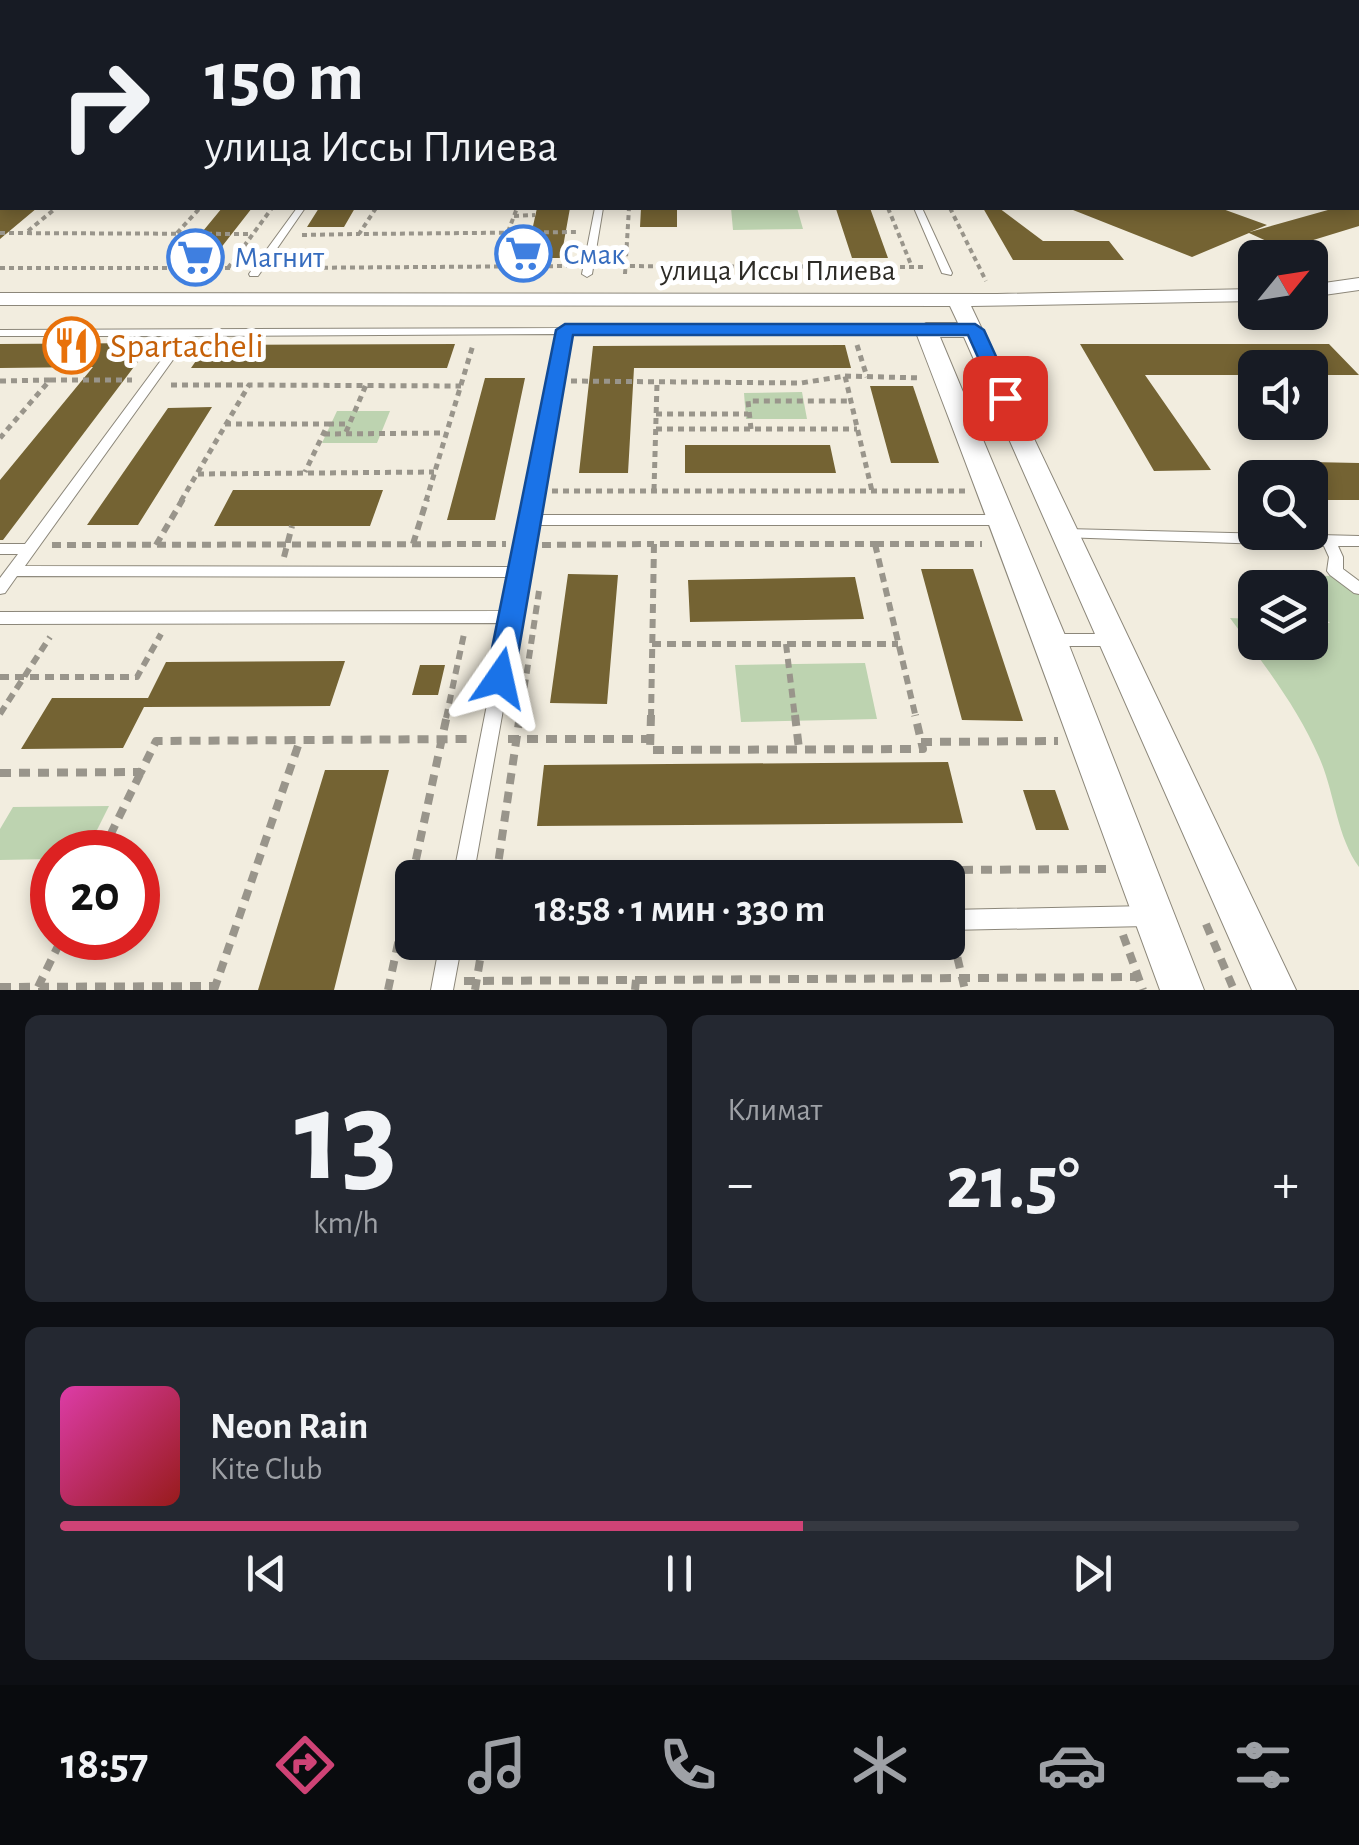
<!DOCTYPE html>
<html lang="ru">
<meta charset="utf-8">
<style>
:root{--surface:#171b24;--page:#242831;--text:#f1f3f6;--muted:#9ea1a6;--line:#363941;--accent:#cf4376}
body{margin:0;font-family:"Alegreya Sans",sans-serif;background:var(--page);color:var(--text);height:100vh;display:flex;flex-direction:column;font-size:38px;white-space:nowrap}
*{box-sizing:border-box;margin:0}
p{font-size:32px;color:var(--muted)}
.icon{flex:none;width:55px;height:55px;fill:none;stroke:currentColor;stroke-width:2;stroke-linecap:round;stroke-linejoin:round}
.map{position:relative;height:990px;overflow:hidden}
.drawer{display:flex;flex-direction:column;gap:25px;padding:25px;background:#0d0f14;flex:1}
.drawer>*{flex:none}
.banner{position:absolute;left:0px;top:0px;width:1360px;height:210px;box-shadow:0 5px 15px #0003;background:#171b24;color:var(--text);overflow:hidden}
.needle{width:65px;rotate:60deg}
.fabs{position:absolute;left:1238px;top:240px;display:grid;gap:20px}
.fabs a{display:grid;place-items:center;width:90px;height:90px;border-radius:15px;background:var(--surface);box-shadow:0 5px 15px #0003;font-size:50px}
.speed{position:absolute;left:30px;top:830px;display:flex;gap:20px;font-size:50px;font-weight:700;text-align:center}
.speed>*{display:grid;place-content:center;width:130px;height:130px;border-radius:50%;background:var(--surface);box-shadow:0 5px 15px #0003;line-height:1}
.speed .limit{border:15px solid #d22;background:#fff;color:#111}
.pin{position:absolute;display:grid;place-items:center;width:85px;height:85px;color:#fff;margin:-42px;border-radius:20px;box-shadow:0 5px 15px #0006}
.me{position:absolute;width:110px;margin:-55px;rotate:11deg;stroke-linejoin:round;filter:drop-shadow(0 0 8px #0008)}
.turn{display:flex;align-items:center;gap:35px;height:210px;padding:0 40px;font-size:45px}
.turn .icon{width:130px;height:130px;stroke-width:2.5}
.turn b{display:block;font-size:70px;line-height:85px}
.big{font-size:75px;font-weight:700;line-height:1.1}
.drawer .widget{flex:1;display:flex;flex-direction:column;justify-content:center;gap:15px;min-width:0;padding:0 35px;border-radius:15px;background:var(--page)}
.drawer .dial{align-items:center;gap:0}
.dial b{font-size:130px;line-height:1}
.song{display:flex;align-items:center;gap:30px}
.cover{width:120px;height:120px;border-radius:15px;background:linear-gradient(135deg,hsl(320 70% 55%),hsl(0 70% 35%))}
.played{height:10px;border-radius:5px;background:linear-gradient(90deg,var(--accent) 60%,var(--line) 60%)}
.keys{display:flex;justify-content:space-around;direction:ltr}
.heat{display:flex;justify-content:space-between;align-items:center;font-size:55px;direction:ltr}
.drawer .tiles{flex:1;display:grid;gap:25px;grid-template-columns:1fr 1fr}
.widget:last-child{grid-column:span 2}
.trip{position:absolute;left:395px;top:860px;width:570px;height:100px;border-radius:15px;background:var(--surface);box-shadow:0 5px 15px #0003;font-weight:700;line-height:100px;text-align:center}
.dock{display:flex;height:160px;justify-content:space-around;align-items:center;background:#090b0e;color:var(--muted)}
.dock .icon{width:70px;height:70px}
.dock .on{color:var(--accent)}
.dock b{font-size:45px;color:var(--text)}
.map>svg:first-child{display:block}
.green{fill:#bdd3b0}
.building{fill:#746333}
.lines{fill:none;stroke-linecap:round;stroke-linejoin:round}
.service-casing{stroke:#8c877a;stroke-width:2}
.minor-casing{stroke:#8c877a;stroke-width:2}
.path-far4{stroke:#99958b;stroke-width:2.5;stroke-dasharray:4 2.5;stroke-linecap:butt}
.path-far3{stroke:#99958b;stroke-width:4;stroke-dasharray:5 4;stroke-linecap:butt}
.path-far2{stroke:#99958b;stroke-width:5;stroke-dasharray:6 5;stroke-linecap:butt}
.path-far1{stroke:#99958b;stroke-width:6;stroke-dasharray:9 6;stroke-linecap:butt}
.path{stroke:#99958b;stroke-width:8;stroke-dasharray:11 8;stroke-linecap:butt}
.service{fill:#fff;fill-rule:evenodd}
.minor{fill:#fff;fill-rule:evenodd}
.route{fill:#1a73e8;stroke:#114b97;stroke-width:2.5}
.labels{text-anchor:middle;stroke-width:10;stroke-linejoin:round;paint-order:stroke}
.far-shop-label{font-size:30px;fill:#366cbe;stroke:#fff;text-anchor:start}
.far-street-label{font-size:30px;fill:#2d2b26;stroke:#fff}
.food-label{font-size:35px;fill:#c56008;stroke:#fff;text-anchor:start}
</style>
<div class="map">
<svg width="1359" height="990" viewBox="0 0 1359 990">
<rect width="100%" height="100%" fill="#f2eddf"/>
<path class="green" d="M731 208H797L803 229 733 230Z
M802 392 807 419H746L744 393Z
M337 411H390L377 443H322Z
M1271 575 1336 576 1359 593V867C1336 835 1335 793 1319 757 1297 706 1262 662 1230 618L1255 619V642H1310V622L1330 623 1310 606V588L1287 587Z
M865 663 877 719 741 722 735 665Z
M109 806 86 852H52V859L0 860V829L13 807Z"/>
<path class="building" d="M0 208H37L0 239Z
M222 208H252L213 258 180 259Z
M319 208H355L344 227H307Z
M537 208H570L561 258H526Z
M641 208H677V227H640Z
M983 208H999L1043 241H1109L1124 260H1013Z
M1068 208H1220L1267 225 1250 232 1335 208H1359V226L1284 249 1249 233 1192 257Z
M839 209 870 208 888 258H852L836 209Z
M152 343 3 540H0V480L93 367 0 368V344Z
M455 344 447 368H191L207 345Z
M1080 344H1329L1359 375H1310V368H1255V375H1145L1211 470 1154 471Z
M845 345 851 368H634L628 473H579L593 346Z
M485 378H525L495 520H447Z
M870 386H913L939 463H891Z
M212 407 138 525H87L168 408Z
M685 445H830L836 473H685Z
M1310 462 1359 463V500H1310Z
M233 490H383L370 526H214Z
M921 569H973L1023 721 962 720Z
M568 574 618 575 607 704 550 703Z
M855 577 864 619 690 622 688 580Z
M345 661 330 706 144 707 123 748 21 749 52 698H148L166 662Z
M420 665H445L438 695H412Z
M948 762 963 823 537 826 544 765Z
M325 770H389L334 990H258Z
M1023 790H1055L1069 830H1036Z"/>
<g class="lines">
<defs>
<path id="service" d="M2 6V10L0 11V7Z
M0 33H2V37H0Z
M0 86H2V90H0Z
M1358 90H1359V94H1358Z
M0 97H2V103H0Z
M1358 138H1359V142H1358Z
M2 185V192L0 193V186Z
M297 208H305L258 276H250L249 274Z
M595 208H603L592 274 587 277 582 274Z
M914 208H922L952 273 951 275 942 273Z
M1256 312H1268L1279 324 1274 327Z
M565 326 570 328 926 327 931 330 926 333 570 334 538 515H1000L1007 520 1000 525H536L473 878H453L503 623 0 624V612L505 611 512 577 17 576 5 593 0 594V578L18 554H0V544H25L179 336H0V330L560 328ZM558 334 514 567 25 566 190 336Z
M1066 529 1359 536V546H1338L1343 557V569L1359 581V594L1354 593 1330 575 1327 571 1329 557 1324 546 1061 537 1059 534Z
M1051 634H1114L1120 636 1122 640 1120 644 1114 646H1051L1045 644 1043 640 1045 636Z
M1148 906 1155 909 1158 916 1155 923 1148 926 948 930V910Z
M440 942H462L453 990H431Z"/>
<path id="minor" d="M795 0H805V2H795Z
M2 136V147L0 148V137Z
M1359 278V290L1310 297V285Z
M1255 289V301L971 306 1296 990H1252L964 337H940L1067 640 1204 990H1160C1079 770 1000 549 915 330L926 323H958L950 306 0 305V293L997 294Z"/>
</defs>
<use href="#service" class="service-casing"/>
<use href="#minor" class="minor-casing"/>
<path class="path-far4" d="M18 2 23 0
M141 2 146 0"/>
<path class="path-far3" d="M376 208 359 234 579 232
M888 208 912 267
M950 208 986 281
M514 216 535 215
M28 231 56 208
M508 232 517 208
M0 233 252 234
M177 233 200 208
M302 235 359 234
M603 257H625
M603 266 927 267
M0 268H242
M228 268 272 208
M278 268 572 266
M625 274 629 208"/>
<path class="path-far2" d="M857 345 867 377
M845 376 922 378
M50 380H132
M0 381 50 380 0 438
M571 381 801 383 845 376 872 491
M171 385H249
M656 414H748
M225 424H328L305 472
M328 424H349
M656 429H857
M751 429 748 401H850
M346 432 366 385
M324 434 445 433
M198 474 434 472
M654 490 657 383
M552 491H966
M181 501 249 385 461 386
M426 501 473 345"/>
<path class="path-far1" d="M413 544 427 499
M875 544H982
M875 544 916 718
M52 545 506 544
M156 545 183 499
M542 545 654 544
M284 557 292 526
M652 644H898
M786 644 795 718
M0 677H137L161 634
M0 714 50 637
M446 718 464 634
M520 718 539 591
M651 718 654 544H875"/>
<path class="path" d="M651 715 650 750 923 749 915 715
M795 715 799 749
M508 739H651
M921 742 1058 741
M0 773 141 772 156 741 467 739
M102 852 141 772
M487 873 1106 869
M496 878 520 715
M1206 924 1234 990
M1123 935 1143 990
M953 939 965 990
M636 980 1138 977
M464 981 636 980 635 990
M0 987 215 986
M38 987 62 938
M214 990 300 740
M388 990 447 715
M475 990 483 942"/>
<use href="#service" class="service"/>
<use href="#minor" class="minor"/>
</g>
<path class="route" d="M565 324H975L984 330 1015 398 1005 404 998 402 968 335H573L514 678 510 685 500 688 490 685 486 678 556 330Z"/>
<defs>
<symbol id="supermarket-ring" viewBox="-11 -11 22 22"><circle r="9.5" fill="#fff" stroke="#3f7fe0" stroke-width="1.5"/><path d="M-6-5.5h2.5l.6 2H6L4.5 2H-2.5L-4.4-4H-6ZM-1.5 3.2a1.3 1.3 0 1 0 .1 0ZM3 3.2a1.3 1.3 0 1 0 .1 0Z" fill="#3f7fe0"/></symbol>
<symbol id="restaurant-ring" viewBox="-11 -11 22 22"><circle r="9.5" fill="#fff" stroke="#e8710a" stroke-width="1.5"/><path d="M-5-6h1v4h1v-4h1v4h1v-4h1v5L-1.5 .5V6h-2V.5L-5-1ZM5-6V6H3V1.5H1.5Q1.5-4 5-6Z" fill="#e8710a"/></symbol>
</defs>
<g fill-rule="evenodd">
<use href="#supermarket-ring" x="492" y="222" width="63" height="63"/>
<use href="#supermarket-ring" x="164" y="226" width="63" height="63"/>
<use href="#restaurant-ring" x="40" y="314" width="63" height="63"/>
</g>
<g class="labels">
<g class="far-shop-label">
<text x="563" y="264">Смак</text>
<text x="234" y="267">Магнит</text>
</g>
<g class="far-street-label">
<text x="778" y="280">улица Иссы Плиева</text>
</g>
<g class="food-label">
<text x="110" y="357">Spartacheli</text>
</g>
</g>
</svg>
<div class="fabs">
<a><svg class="needle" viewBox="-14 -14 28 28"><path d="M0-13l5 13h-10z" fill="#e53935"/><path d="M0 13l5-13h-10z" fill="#9ea1a6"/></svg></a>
<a><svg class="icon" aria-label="sound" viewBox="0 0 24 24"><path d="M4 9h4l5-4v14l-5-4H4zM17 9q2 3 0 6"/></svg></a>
<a><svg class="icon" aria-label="search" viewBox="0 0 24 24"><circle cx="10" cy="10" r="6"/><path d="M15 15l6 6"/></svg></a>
<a><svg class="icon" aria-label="layers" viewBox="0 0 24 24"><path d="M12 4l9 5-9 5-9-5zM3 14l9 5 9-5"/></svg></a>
</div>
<div class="speed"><div class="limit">20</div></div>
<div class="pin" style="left:1005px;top:398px;background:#d93025"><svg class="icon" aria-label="arrive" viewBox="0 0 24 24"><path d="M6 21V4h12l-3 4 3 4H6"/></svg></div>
<svg class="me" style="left:500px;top:678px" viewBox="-20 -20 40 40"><path d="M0-17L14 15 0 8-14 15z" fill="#1a73e8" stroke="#fff" stroke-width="4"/></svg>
<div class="trip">18:58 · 1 мин · 330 m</div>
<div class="banner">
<div class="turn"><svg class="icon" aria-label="right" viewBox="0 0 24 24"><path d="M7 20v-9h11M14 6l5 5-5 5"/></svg><div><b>150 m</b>улица Иссы Плиева</div></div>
</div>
</div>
<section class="drawer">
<div class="tiles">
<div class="widget dial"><b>13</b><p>km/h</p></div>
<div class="widget"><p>Климат</p>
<div class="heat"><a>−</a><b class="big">21.5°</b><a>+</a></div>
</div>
<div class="widget">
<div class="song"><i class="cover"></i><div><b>Neon Rain</b><p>Kite Club</p></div></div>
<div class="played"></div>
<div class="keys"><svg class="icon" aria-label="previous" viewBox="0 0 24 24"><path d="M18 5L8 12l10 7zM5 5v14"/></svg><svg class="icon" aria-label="pause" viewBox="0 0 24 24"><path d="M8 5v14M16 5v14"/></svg><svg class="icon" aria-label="next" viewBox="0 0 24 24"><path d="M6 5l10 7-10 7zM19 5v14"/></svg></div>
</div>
</div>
</section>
<nav class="dock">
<b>18:57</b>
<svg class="icon on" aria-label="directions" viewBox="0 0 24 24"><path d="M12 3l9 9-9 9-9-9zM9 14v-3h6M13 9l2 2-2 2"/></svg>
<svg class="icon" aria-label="music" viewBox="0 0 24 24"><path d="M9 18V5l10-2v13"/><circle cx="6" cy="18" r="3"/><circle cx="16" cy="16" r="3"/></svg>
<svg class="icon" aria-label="phone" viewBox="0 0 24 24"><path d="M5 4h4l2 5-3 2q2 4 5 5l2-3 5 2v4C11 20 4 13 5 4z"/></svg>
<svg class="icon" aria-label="climate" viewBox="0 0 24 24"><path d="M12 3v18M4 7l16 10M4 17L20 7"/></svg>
<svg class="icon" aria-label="car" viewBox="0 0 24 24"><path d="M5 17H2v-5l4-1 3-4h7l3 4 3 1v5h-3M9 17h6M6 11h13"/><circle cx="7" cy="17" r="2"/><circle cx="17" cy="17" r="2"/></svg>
<svg class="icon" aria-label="filters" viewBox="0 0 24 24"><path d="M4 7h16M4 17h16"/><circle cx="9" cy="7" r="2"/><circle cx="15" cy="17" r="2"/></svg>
</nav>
